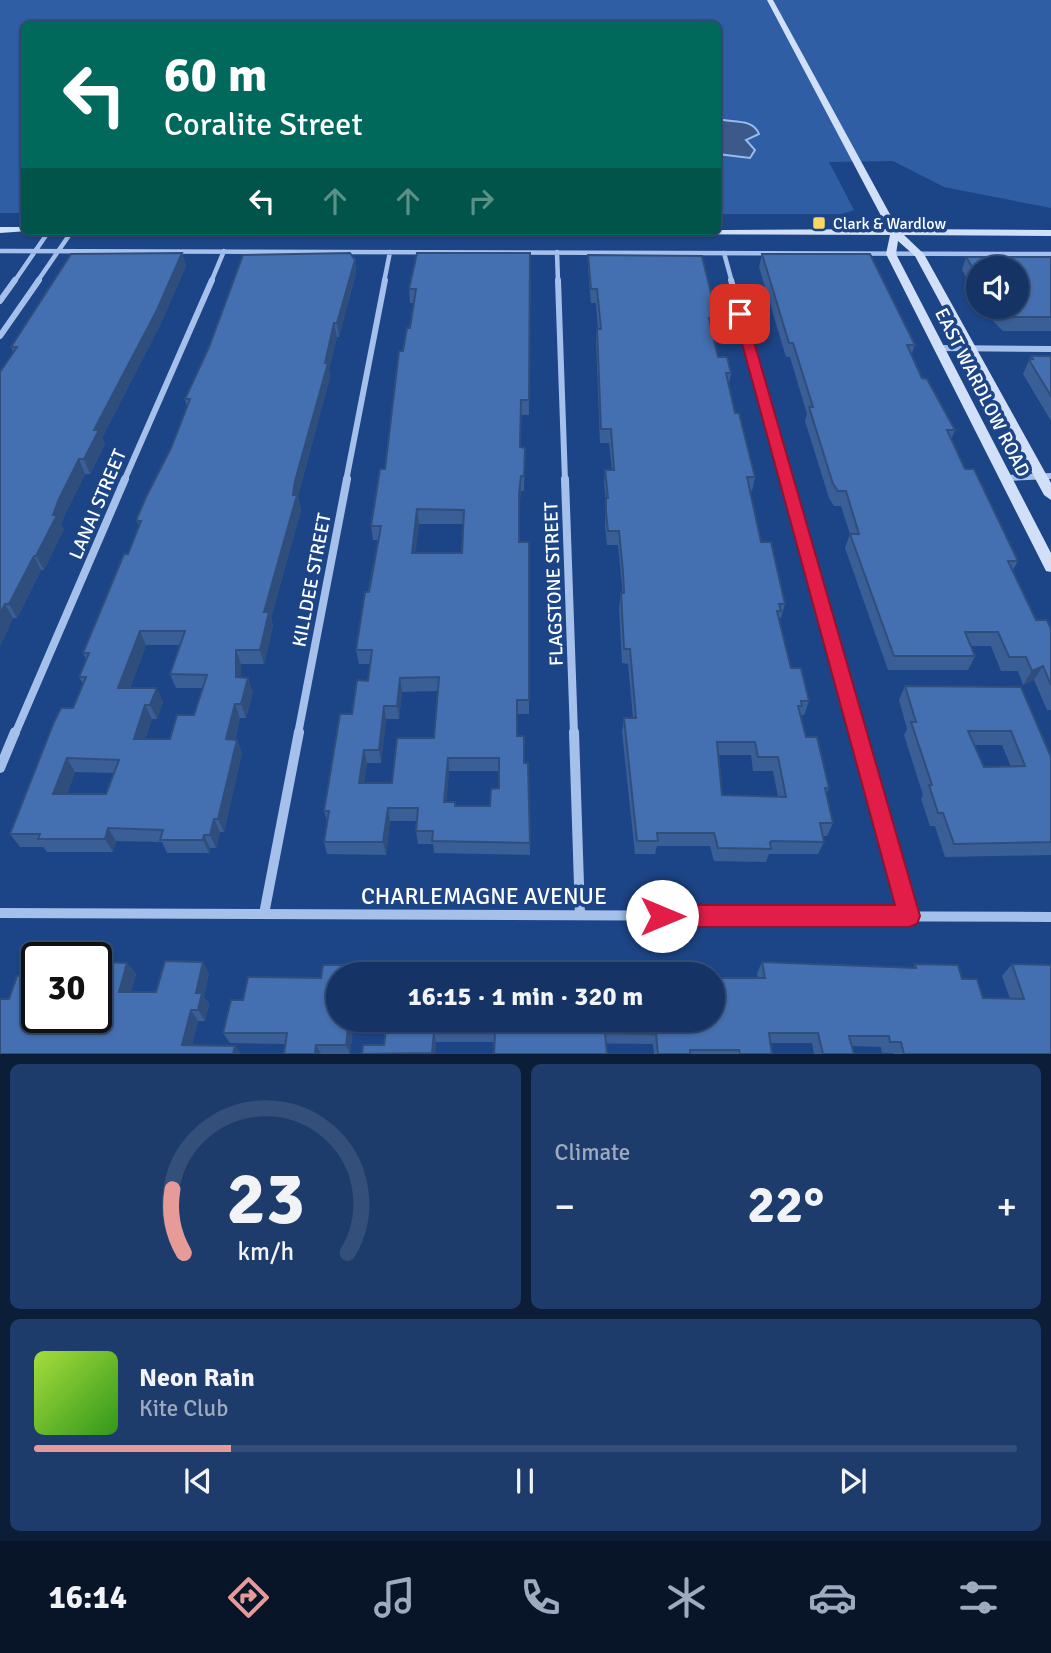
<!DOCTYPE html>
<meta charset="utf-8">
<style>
:root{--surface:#153465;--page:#1e3c6b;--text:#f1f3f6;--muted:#9daabf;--line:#344f79;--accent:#e69b98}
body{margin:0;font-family:Signika,sans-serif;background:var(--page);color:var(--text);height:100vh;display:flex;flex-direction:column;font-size:26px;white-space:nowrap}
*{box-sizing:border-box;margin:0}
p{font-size:23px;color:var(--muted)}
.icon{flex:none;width:38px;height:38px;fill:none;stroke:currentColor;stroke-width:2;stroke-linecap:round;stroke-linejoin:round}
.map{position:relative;height:1054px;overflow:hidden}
.sheet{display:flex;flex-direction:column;gap:10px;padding:10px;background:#0c1d38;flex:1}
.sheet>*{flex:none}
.hud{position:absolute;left:21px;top:21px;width:700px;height:214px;border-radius:10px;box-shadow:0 2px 5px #0004,0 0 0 2px var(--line);background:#00695c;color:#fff;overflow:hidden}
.tools{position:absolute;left:966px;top:256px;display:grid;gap:14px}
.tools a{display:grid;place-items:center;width:63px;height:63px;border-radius:50%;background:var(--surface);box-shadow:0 2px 5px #0004,0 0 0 2px var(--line);font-size:35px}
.speed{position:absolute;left:21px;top:942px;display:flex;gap:14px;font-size:35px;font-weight:700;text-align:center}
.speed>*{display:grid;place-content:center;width:91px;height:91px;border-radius:50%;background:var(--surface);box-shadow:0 2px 5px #0004,0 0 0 2px var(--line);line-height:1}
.speed .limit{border:4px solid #111;border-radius:10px;background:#fff;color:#111}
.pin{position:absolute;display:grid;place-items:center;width:60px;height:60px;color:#fff;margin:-30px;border-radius:14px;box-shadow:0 4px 10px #0006}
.me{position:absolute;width:77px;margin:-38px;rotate:90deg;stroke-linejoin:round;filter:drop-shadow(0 0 5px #0008)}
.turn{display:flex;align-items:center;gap:24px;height:147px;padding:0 28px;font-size:32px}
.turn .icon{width:91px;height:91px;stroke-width:2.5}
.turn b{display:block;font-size:49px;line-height:60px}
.lanes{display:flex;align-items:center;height:66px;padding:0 28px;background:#0003;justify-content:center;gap:35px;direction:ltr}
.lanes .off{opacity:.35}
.big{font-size:52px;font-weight:700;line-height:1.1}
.sheet .widget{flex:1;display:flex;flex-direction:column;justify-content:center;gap:10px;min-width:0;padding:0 24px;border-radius:10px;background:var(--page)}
.sheet .dial{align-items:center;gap:0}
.dial svg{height:182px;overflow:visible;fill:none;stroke:var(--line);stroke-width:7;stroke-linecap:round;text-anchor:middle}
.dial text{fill:var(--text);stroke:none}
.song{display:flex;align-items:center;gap:21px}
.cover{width:84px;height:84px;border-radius:10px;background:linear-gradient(135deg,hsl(80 70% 55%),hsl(110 70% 35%))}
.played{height:7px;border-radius:4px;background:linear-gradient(90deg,var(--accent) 20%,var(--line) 20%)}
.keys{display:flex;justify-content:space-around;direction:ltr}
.heat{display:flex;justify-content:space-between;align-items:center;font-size:38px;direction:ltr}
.sheet .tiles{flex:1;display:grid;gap:10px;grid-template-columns:1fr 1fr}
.widget:last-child{grid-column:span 2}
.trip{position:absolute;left:326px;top:962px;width:399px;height:70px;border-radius:35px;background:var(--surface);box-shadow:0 2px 5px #0004,0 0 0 2px var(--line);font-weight:700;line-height:70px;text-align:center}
.dock{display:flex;height:112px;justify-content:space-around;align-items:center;background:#081528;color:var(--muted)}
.dock .icon{width:49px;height:49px}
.dock .current{color:var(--accent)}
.dock b{font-size:32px;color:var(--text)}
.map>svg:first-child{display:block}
.green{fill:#2f5ea5}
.water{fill:#3c598a;stroke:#98bbed;stroke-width:2}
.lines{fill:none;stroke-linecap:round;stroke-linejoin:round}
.minor-far3{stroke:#a5c1eb;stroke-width:4.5}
.minor-far2{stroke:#a5c1eb;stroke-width:6}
.minor-far1{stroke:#a5c1eb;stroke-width:8}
.minor{stroke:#a5c1eb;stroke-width:10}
.secondary{fill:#d1e0f8;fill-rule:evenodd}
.wall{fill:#3a5f97;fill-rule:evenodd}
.shaded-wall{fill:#304e7b}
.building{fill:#446fb0;stroke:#304e7b;stroke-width:2;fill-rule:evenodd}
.route{fill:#e11d48;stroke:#92132f;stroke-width:2}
.poi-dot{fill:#fcd863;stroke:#1c4587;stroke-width:2.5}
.labels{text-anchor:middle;stroke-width:7;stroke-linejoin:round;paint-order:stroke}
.far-poi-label{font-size:16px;fill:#fff;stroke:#1c4587;text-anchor:start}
.street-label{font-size:19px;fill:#fff;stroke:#1c4587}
.near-street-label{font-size:23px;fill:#fff;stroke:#1c4587}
</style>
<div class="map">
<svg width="1051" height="1055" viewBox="0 0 1051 1055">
<rect width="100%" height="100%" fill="#1c4587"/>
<path class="green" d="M0 0H1051V208L944 187 893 161 829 162 854 210 842 214H718V24H24V213H0Z"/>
<path class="water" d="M718 119C732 123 753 118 759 134L746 140 755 150 750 158 718 154Z"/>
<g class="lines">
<path class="minor-far3" d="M0 251 1051 254
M557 252 558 282
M724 253 732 282
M14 282 49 231
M37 282 72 231
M211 282 224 251
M384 282 390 252"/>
<path class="minor-far2" d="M558 280 565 481
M731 280 788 481
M0 301 15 280
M0 336 39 280
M940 348 1051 349
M1005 478 1051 476
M124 481 212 280
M346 481 385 280"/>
<path class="minor-far1" d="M565 479 574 734
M787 479 858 734
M15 734 125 479
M298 734 347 479"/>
<path class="minor" d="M574 732 580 915
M858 732 909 917
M0 768 15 732
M0 913 1051 917
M264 914 299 732"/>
<path class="secondary" d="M767 0H773L898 229 1051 230V236L904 235 924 254 1051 483V500L1044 495 915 256 898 241 896 254 1051 553V572L1046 571 1044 567 886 254 890 235 579 234 574 231 888 229Z
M0 227H24V231H28L0 233Z"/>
</g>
<path class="wall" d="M182 253 186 266 161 323 102 438 105 444 90 474H85L65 514 61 524 64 529 44 570H41L17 618H13L0 646V372L13 352 11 347Z
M530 253 529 415H521L520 447 525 448 524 491H521L519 508V542H529V714H517V736L524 763H528L530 855 434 853 433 844H418L416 831 417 821H390L386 855 327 854 324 842 327 821 324 811 352 714 368 681 371 664H359L356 650 378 540H373L371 526 385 469 414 303H410L409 289ZM419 524H464L462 553H415ZM438 691 434 738 392 783H364L367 763H381L386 719H399L402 692ZM449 771H499V788L490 806H455L446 802Z
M762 254 915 345 911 355 922 378 955 430 951 440 965 469 1018 561 1013 570 1036 620 1051 629V710H1047L1034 680 1023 685 1018 671H1001L991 646H971L975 656 968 670H888L845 548 850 534 841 506H834L829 498 805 421 807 414 790 357H786L759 267Z
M588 255 717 318 715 332H713L718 357 731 373 729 384 735 413 755 477 752 491H750L761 542 785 604 781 618H779L791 668 809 701 804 715H800L806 737 829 788 826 794 833 823 827 836H823L824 842 818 854H769L766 862 714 861 710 846H657L655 854H635L622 732 624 718H633L628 664 622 663 619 607 621 593H622V586L618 545H607L605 526 606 500 604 484 605 470H612L609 443H600L596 342 597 329H598L596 303H591L588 268ZM719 755H751L753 771H773L778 797 722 795Z
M966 257H1051V331H1003L992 320 984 306H1017L978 268V297L962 270Z
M355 260 356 273 339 337H337L329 369 330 377 298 496 301 510 271 618 273 626 264 664H241V677L253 692 246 718H240L235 740H237L242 753 224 832H220L216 848H210L209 853H167L162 842 116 841 113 852H47L43 847H20L10 834 73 708 83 684 79 677 86 660 83 653 128 554 139 525 137 521 171 448 187 407 185 399ZM146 645H180L170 674 176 688H202L194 715 170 739H145L152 719H157L163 702 130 688ZM75 772 114 773 106 794H67Z
M1031 356H1051V421L1023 374Z
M905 686 1021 687 1051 757V855L945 857 935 826H930L921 799 923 795 904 735 907 729 899 700ZM974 745H1002L1011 767H984Z
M762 962 913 967 915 964 962 979 983 998 1010 999 1002 976 1012 964 1051 1054H894L893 1053H882L881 1047 852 1046 854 1054H814L812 1043H770L772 1054H654L653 1044 494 1042H436L435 1054H362L384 1045 387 1020 758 978 757 973Z
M127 963 136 974 131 992H156L209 973 204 997 209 1004 205 1021H198L192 1045 235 1046 241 1054H0L37 1017Z
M338 1020H354L350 1054H284L285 1044 230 1043 223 1033Z"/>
<path class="shaded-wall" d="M182 253 186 266 161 323 102 438 105 444 90 474 84 459 94 430Z
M355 260 356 273 339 337 337 323Z
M334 323 337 337 329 369 330 377 298 496 301 510 271 618 273 626 264 664 260 650 264 612Z
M79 459 85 474 65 514 61 524 64 529 44 570 36 556 59 499Z
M521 476V491L519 508V494Z
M417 509 419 524 414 567 412 553Z
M34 556 41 570 17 618 9 604Z
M5 604 13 618 0 646V614Z
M140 631 146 645 125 702 118 688Z
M236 650 241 664V691L236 677Z
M1043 666 1034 680 1023 685 1032 671Z
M248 678 253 692 246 718 241 704Z
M400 678 402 692 399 719 397 706Z
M157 688 163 702 157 719 150 705Z
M235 704 240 718 231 753 226 739Z
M145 705 152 719 141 752 134 739Z
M384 706 386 719 381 763 379 750Z
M237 740 242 753 224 832 218 819Z
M364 750 367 763 362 796 359 783Z
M67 758 75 772 62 807 53 794Z
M448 758 449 771 445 815 444 802Z
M388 808 390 821 386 855 383 842Z
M214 819 220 832 216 848 210 835Z
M108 828 116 841 113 852 105 839Z
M204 835 210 848 209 853 203 840Z
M203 962 209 973 204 997 209 1004 205 1021 198 1010 196 993Z
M127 963 136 974 128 1003 119 992Z
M191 1010 198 1021 190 1054 182 1045Z
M349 1020H354L350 1054 346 1045Z
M434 1032 436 1042 435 1054H433Z
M316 1045 321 1054H315Z
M235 1046 241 1054H233Z"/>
<path class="building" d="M182 253 157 310 94 430H99L84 459H79L59 499 53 515H57L36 556H34L9 604H5L0 614V372L17 347H11L71 254Z
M350 253 355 260 337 323H334L325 363H328L295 481 293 495H297L264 612H269L260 650H236V677L248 678 241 704H235L226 739 237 740 218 819H214L210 835H204L203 840H160L163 830 108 828 105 839H38L40 834H10L54 722 61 708H73L86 677H79L89 653H83L124 554H128L141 521H137V518L146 497 171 448 190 399H185L209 347 243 255ZM140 631H185L170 674 207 675 194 715H177L170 739H134L145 705H150L157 688H118ZM67 758 119 760 106 794H53Z
M417 253H530L529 400H521L520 447 525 448 524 476H521L519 494V542H529V700H517V736H524V763H528L530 843 432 841 433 831H416L418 808H388L383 842H324L329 811H324L340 714H352L357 680 368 681 372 650H356L365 592H369L381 526H371L380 469H385L399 351H403L407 328H410L416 289H409ZM417 509 464 510 462 553H412ZM439 677 434 738H397L392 783H359L364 750H379L384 706H397L400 678ZM448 758H499V788L491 789 490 806H455V802H444Z
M762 254H870L915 345H907L922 378 927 379 955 430H947L965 469H974L1018 561H1008L1036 620H1047L1051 629V685L1043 666 1032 671 1026 657H1009L998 632H965L975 656H894L850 534H859L846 491H838L833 484 809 407H813L793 343H789Z
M588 255 702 256 717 318H709L718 357H727L731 373H726L735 413H739L755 477H747L761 542H771L785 604H779L781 611H777L791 668H801L809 701H801L802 706H798L806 737H817L829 788H825L833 823H820L824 842 772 841 770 842 771 849 718 848 714 833H657L658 841H637L624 718H636L630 649H624L621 593H624L623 572 619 531H608L606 512V498H608L605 470H614L611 429H601L597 329H601L597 289H591ZM717 742H755L758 757H778L786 797 722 795Z
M966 257H1051V317H1009L997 306H1017V268H978V276Z
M1031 356H1051V396L1029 360 1033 359Z
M905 686 1021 687 1051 757V842L954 844 943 813H938L929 785H932L911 722H916ZM968 731H1011L1025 766 984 767Z
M165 961 203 962 196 993H202L198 1010H191L182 1045 235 1046 233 1054H0V999H9L17 976H37V1017H96V962L127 963 119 992H156Z
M762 962 916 968 915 964 958 965 962 979H977L983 998 1024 999 1012 964 1051 965V1054H904L901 1042H890L889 1036H849L854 1054H823L818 1033H769L772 1054H740L739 1050H690V1054H658L656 1034 605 1033 607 1054H494L495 1032H434L432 1053 362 1054 363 1045H384L387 1020H712V978H765Z
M392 963H429L428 975H391Z
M557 963H590L591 975H557Z
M323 965H356L355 975H338V1020H349L346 1045H316L315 1054H284L287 1033H223L231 1000H243L248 977 321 978Z
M629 967H663V975H630Z"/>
<path class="route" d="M740 310 746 314 920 916 917 924 909 927H662L654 923 651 916 654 908 662 905H895L734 314Z"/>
<rect class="poi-dot" x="812" y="216" width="14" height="14" rx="3.5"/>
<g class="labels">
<g class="far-poi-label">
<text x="833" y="229">Clark &amp; Wardlow</text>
</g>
<g class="street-label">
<text transform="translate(983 392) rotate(63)" y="7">EAST WARDLOW ROAD</text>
<text transform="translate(97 504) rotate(-67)" y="7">LANAI STREET</text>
<text transform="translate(311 580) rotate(-79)" y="7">KILLDEE STREET</text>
<text transform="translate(553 584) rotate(-92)" y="7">FLAGSTONE STREET</text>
</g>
<g class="near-street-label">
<text x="484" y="904">CHARLEMAGNE AVENUE</text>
</g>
</g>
</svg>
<div class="tools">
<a><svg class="icon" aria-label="sound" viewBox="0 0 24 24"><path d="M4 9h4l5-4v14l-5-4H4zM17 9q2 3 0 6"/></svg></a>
</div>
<div class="speed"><div class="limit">30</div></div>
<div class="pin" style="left:740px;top:314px;background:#d93025"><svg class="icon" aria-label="arrive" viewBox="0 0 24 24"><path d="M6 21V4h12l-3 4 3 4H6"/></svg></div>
<svg class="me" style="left:662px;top:916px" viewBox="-20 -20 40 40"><circle r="19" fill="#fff"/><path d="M0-13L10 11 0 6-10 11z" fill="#e11d48"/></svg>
<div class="trip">16:15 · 1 min · 320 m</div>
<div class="hud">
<div class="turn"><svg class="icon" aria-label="left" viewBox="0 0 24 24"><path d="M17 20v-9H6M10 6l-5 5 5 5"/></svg><div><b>60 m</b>Coralite Street</div></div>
<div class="lanes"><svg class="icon" aria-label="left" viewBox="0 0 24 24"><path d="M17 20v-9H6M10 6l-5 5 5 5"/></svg><svg class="icon off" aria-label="ahead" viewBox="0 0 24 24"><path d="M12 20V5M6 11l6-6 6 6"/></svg><svg class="icon off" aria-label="ahead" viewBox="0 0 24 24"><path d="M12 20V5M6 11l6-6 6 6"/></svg><svg class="icon off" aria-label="right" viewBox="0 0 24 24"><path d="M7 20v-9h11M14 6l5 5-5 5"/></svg></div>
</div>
</div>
<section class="sheet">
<div class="tiles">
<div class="widget dial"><svg viewBox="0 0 100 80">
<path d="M14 69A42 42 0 1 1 86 69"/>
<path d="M14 69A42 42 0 0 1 9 41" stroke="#e69b98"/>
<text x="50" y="56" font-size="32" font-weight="700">23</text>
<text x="50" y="72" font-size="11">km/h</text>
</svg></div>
<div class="widget"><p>Climate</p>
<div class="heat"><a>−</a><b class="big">22°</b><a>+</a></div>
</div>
<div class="widget">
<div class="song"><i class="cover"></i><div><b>Neon Rain</b><p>Kite Club</p></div></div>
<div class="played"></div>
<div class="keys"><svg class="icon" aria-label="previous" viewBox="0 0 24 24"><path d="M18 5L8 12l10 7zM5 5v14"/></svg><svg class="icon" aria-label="pause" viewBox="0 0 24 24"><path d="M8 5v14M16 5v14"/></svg><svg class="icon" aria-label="next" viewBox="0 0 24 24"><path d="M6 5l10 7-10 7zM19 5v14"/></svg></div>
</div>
</div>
</section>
<nav class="dock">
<b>16:14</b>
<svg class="icon current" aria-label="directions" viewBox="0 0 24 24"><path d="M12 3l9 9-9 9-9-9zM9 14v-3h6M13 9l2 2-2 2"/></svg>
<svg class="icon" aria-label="music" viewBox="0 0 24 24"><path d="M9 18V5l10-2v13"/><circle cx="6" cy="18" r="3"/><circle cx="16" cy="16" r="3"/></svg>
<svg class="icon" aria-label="phone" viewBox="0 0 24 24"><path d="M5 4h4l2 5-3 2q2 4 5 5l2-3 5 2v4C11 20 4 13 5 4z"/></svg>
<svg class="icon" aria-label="climate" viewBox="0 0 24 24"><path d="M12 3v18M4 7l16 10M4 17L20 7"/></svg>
<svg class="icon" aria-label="car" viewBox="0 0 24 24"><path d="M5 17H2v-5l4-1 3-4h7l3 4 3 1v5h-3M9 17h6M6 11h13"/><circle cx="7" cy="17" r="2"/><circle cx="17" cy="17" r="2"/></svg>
<svg class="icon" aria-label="filters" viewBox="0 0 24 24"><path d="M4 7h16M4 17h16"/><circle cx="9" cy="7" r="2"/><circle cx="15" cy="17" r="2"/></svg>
</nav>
